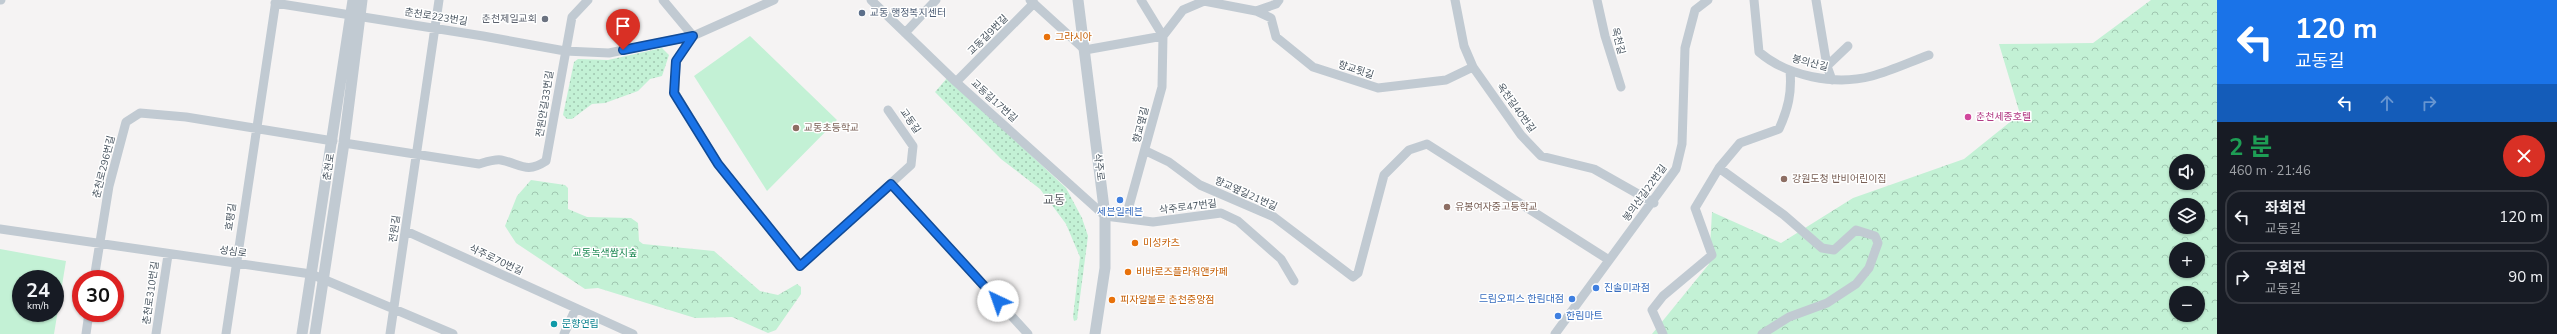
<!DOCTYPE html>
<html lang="ko">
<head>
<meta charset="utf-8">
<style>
  body { margin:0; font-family:"Nunito Sans","Noto Sans KR",sans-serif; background:#20242c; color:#f1f3f6; height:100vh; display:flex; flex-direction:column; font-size:15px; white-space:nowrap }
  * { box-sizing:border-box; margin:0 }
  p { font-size:13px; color:#9ea1a6 }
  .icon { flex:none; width:22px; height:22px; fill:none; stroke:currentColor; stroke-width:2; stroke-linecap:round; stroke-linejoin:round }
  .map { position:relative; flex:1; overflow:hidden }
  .sheet { display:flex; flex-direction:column; background:#171b24; width:340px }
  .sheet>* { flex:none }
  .hud { background:#1a73e8; color:#fff; overflow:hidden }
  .tools { position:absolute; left:2169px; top:154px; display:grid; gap:8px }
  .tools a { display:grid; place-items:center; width:36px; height:36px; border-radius:50%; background:#171b24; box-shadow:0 1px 3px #0004; font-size:20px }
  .speed { position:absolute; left:12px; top:270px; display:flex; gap:8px; font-size:20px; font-weight:700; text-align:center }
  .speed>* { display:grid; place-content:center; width:52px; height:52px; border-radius:50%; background:#171b24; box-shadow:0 1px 3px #0004; line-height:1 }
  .speed small { font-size:10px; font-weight:400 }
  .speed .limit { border:6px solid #d22; background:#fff; color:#111 }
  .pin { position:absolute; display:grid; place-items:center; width:34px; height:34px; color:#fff; margin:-41px -17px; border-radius:50% 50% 50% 0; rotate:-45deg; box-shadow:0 0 4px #0007 }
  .pin .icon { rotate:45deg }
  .me { position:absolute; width:44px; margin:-22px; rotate:318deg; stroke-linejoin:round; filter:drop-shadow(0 0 3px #0008) }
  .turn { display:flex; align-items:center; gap:14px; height:84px; padding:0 12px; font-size:18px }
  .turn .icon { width:52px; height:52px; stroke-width:2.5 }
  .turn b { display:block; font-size:28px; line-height:34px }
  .lanes { display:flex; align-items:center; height:38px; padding:0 12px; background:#0003; justify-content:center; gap:20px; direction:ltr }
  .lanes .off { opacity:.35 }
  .round { display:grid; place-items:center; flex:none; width:42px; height:42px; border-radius:21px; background:#20242c }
  .head { display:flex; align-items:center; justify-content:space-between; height:68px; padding:0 12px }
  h1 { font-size:24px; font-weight:700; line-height:30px; color:#1e9e55 }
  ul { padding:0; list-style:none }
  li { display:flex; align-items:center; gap:12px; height:54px; margin:0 8px 6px; padding:0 4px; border:2px solid #363941; border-radius:16px }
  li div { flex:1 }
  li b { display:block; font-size:15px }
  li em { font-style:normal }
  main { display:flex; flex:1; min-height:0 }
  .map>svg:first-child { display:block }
  .grass { fill:url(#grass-dots) }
  .forest { fill:url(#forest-crowns); fill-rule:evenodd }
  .pitch { fill:#c3f1d5; fill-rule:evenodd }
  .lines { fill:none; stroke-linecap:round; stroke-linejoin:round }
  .minor { stroke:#c1cad2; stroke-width:9 }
  .tertiary { stroke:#c1cad2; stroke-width:11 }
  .route-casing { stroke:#114b97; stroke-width:10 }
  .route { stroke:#1a73e8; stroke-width:7 }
  .service-dot { fill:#5c6f8a; stroke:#fff; stroke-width:1.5 }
  .worship-dot { fill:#6b7280; stroke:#fff; stroke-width:1.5 }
  .food-dot { fill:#e8710a; stroke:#fff; stroke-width:1.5 }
  .hotel-dot { fill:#d1479c; stroke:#fff; stroke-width:1.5 }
  .education-dot { fill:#8d6e63; stroke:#fff; stroke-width:1.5 }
  .shop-dot { fill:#3f7fe0; stroke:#fff; stroke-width:1.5 }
  .culture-dot { fill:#0f9aa8; stroke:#fff; stroke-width:1.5 }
  .labels { text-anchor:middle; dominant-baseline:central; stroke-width:3; stroke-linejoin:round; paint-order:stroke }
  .service-label { font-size:10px; fill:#4e5e75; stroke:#fff; text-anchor:start }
  .street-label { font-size:10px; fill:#4a5661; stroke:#fff }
  .worship-label { font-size:10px; fill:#5b616d; stroke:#fff; text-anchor:end }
  .food-label { font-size:10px; fill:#c56008; stroke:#fff; text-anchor:start }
  .hotel-label { font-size:10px; fill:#b23c85; stroke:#fff; text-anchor:start }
  .education-label { font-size:10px; fill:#785e54; stroke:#fff; text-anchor:start }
  .shop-label { font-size:10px; fill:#366cbe; stroke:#fff; text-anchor:start }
  .park-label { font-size:10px; fill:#17864f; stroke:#fff }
  .culture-label { font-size:10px; fill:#0d838f; stroke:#fff; text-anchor:start }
  .quarter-label { font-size:12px; fill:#5f6368; stroke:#fff }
</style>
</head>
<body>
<main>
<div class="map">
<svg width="2217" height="334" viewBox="0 0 2217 334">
  <defs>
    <pattern id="grass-dots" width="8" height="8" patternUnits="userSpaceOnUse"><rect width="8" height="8" fill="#c3f1d5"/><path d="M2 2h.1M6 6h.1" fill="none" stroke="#a0c6b0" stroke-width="1.8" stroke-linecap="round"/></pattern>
    <pattern id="forest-crowns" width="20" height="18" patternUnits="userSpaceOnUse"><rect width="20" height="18" fill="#c3f1d5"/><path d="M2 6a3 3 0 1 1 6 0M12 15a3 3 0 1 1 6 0" fill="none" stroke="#a0c6b0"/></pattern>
  </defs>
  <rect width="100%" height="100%" fill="#f5f3f3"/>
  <path class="grass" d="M662,48L669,55L662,76L650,79L638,91L605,103L592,104L572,119H567L563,115L574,62L578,59L608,60Z
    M948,77L1066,188L1082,218L1088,236L1077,320L1074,321L1073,317L1080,257L1066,224L1040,189L1001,159L935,92Z"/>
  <path class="forest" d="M2151,0H2217V334H1652L1709,264L1712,212L1781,243L1853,198L1964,159L2020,114L1999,44L2093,43ZM2176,161H2198V183H2176ZM2176,205H2198V227H2176ZM2176,249H2198V271H2176ZM2176,293H2198V315H2176Z
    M531,180L565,185L568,188V209L587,217L631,218L638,223L639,241L643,244L714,251L760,291L778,295L797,284L801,287V294L776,330L768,333L732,317L695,318L598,288L585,289L516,243L505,226L517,196Z"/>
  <path class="pitch" d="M750,36L837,120L767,191L694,76Z
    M0,249L66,261L54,334H0ZM21,279H55V313H21Z"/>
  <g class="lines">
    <path class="minor" d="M0,0H1
      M774,0L693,36L676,61L675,93L718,164L800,266L911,165L913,146L888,110
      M871,0L956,82L1105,216L1153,222L1221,213L1238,221L1281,259L1294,281
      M1030,0L1085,50L1163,36L1183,10L1204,1L1256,11L1276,4L1279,0
      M1455,0L1464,46L1473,67L1521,135L1541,156L1594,169L1654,203
      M1597,0L1605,36L1621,87
      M1754,0L1759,52C1787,76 1835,86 1872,76C1891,71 1910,62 1929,55
      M1816,0L1827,66L1832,80
      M275,3L483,36L565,51L609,53L693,36L663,0
      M1256,11L1271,18L1276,37L1313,67L1378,88L1446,80L1473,67
      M905,33L936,0
      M1827,66L1848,46
      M956,82L1034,3
      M344,143L479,164C486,162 495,159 501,160C521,164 526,174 546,161L572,17L588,0
      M1146,151L1169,162L1200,185L1274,217L1353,277L1358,273L1384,175L1409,150L1427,144L1609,260
      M1719,168L1784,215L1822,248L1834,250L1856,230L1875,236L1878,243L1869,268L1856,284L1827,303L1789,317L1762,334
      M891,184L1028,334
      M1126,217L1162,87L1163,36L1141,0
      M0,229L311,274L453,334
      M406,231L633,334
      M94,279L109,186L126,122L140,113L186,117L333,141
      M86,334L89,313
      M156,334L168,255
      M226,334L276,0
      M390,334L439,0
      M564,334L576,308
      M1555,334L1676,169L1682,144L1685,48L1695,10L1708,0
      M1663,334L1652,310L1663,296L1712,255L1695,208L1719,168L1740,143L1779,129C1788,109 1792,93 1790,71"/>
    <path class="tertiary" d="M1078,0L1105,216V268L1095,334
      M302,334L353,0
      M315,334L344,143L362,0"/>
  </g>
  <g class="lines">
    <defs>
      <path id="route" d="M623,50L693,36L676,61L674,93L718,164L800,266L891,184L998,301"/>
    </defs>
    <use href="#route" class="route-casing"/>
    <use href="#route" class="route"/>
  </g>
  <circle class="service-dot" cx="862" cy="13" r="4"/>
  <circle class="worship-dot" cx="545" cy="19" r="4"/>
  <g class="food-dot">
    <circle cx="1047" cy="37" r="4"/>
    <circle cx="1135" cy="243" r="4"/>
    <circle cx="1128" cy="272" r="4"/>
    <circle cx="1112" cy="300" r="4"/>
  </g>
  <circle class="hotel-dot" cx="1968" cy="117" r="4"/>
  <g class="education-dot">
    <circle cx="796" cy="128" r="4"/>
    <circle cx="1784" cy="179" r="4"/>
    <circle cx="1447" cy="207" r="4"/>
  </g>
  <g class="shop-dot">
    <circle cx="1120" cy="200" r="4"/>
    <circle cx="1596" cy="288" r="4"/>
    <circle cx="1572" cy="299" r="4"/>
    <circle cx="1558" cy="316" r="4"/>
  </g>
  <circle class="culture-dot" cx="554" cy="324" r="4"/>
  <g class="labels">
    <g class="service-label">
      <text x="870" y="13">교동 행정복지센터</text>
    </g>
    <g class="street-label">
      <text transform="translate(436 17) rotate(9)">춘천로223번길</text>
      <text transform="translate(988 35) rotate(-45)">교동길9번길</text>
      <text transform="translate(1618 41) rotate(75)">옥천길</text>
      <text transform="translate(1810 63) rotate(14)">봉의산길</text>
      <text transform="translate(1356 70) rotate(18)">향교뒷길</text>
      <text transform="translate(994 101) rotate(42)">교동길17번길</text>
      <text transform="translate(545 104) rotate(-81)">전원안길33번길</text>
      <text transform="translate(1516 108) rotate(54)">옥천길40번길</text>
      <text transform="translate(910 121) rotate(55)">교동길</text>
      <text transform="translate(1141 125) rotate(-76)">향교옆길</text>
      <text transform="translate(104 167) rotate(-76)">춘천로296번길</text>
      <text transform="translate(329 167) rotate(-81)">춘천로</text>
      <text transform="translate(1099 167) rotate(83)">삭주로</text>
      <text transform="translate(1645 193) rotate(-54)">봉의산길22번길</text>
      <text transform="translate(1246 194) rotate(24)">향교옆길21번길</text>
      <text transform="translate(1188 207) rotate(-7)">삭주로47번길</text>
      <text transform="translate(231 217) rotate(-82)">효평길</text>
      <text transform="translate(395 229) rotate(-82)">전원길</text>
      <text transform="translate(233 252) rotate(8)">성심로</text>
      <text transform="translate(496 260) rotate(25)">삭주로70번길</text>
      <text transform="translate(151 293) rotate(-82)">춘천로310번길</text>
    </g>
    <g class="worship-label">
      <text x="537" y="19">춘천제일교회</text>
    </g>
    <g class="food-label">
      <text x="1055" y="37">그라시아</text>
      <text x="1143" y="243">미성카츠</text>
      <text x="1136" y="272">비바로즈플라워앤카페</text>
      <text x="1120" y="300">피자알볼로 춘천중앙점</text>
    </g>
    <g class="hotel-label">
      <text x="1976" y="117">춘천세종호텔</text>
    </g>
    <g class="education-label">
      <text x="804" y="128">교동초등학교</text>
      <text x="1792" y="179">강원도청 반비어린이집</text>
      <text x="1455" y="207">유봉여자중고등학교</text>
    </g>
    <g class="shop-label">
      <text x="1120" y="212" text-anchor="middle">세븐일레븐</text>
      <text x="1604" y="288">진솔미과점</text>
      <text x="1564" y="299" text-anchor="end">드림오피스 한림대점</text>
      <text x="1566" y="316">한림마트</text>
    </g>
    <g class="park-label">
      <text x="605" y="253">교동녹색쌈지숲</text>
    </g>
    <g class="culture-label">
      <text x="562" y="324">문향연립</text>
    </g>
    <g class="quarter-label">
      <text x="1054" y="200">교동</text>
    </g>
  </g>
</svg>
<div class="tools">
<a><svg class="icon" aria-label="sound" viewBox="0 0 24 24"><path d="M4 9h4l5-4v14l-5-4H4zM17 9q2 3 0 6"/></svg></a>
<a><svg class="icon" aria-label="layers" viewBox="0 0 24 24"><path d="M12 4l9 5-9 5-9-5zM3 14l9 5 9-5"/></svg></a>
<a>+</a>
<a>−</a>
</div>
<div class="speed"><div>24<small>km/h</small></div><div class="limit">30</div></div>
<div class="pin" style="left:623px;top:50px;background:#d93025"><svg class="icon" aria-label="arrive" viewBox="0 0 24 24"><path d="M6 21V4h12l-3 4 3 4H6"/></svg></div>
<svg class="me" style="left:998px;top:301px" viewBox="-20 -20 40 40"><circle r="19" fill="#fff"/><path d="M0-13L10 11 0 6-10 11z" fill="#1a73e8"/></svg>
</div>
<section class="sheet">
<div class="hud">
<div class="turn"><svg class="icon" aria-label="left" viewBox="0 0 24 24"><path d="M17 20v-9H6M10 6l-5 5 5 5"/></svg><div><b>120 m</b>교동길</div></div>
<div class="lanes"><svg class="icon" aria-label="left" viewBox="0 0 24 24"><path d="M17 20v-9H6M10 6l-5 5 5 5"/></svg><svg class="icon off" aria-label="ahead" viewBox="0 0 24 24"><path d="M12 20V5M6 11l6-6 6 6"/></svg><svg class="icon off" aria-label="right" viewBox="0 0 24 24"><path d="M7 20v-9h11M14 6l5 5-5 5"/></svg></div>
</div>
<div class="head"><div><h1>2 분</h1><p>460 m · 21:46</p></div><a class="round" style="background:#d93025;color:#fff"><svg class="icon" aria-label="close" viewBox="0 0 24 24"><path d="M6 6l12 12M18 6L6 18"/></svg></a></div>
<ul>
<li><svg class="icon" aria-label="left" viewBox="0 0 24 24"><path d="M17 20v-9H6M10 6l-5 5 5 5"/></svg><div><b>좌회전</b><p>교동길</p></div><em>120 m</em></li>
<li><svg class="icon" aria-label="right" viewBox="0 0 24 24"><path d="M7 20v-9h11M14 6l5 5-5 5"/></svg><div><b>우회전</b><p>교동길</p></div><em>90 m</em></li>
</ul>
</section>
</main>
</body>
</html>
